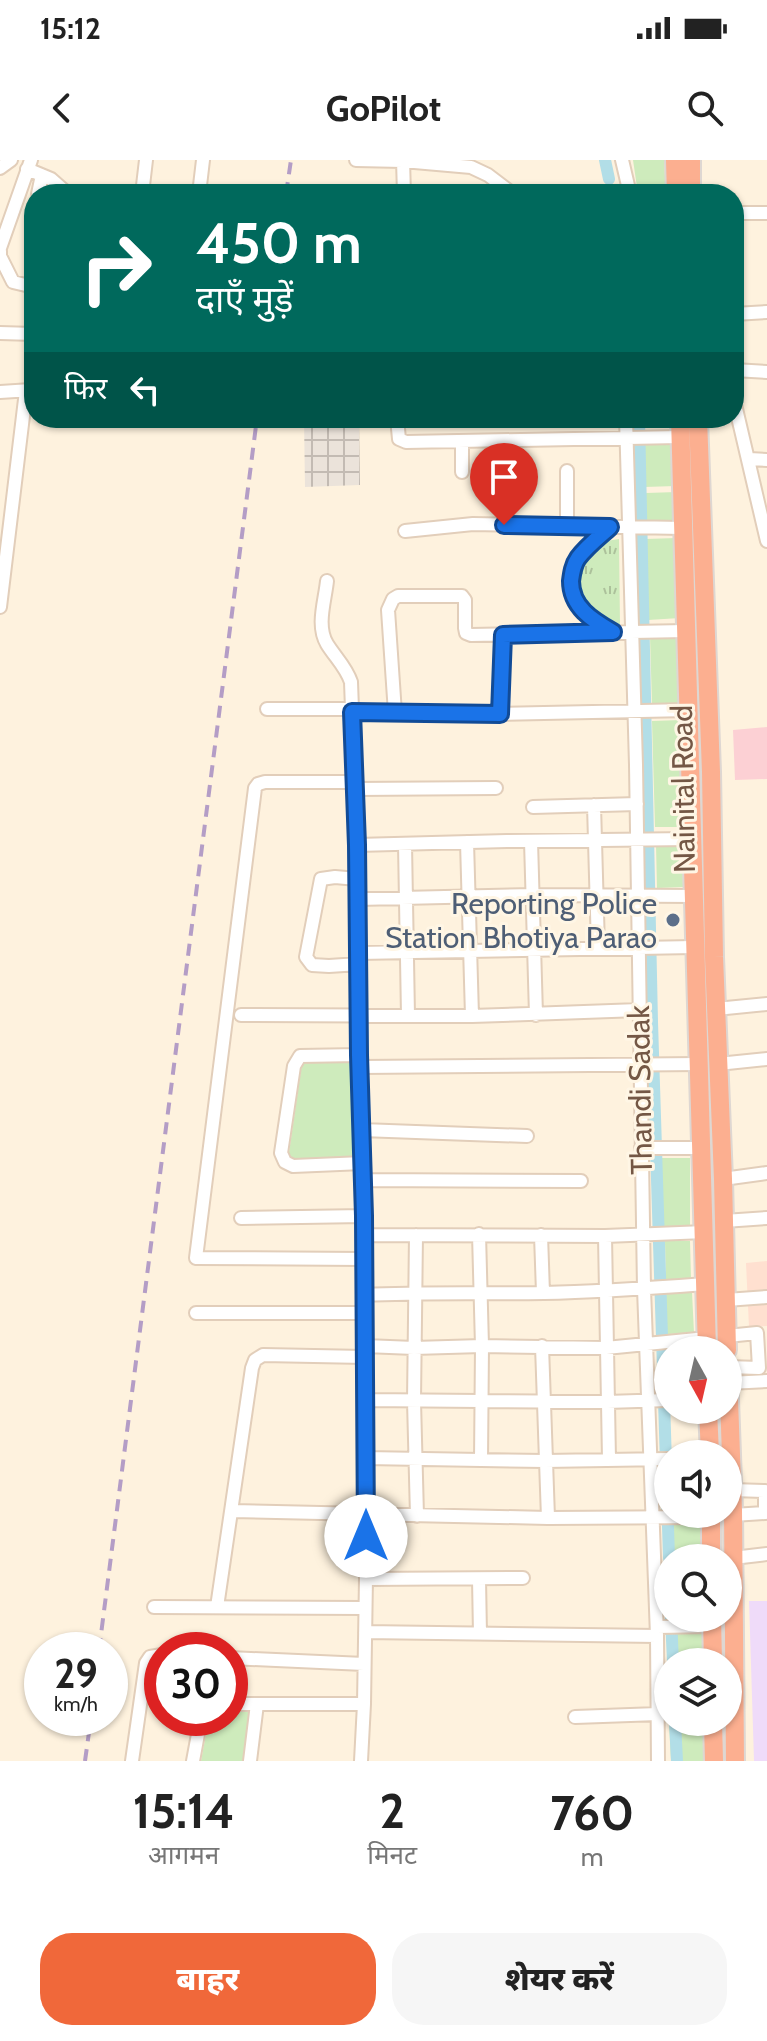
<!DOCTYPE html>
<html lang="hi">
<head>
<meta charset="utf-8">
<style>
  body { margin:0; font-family:Cabin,"Noto Sans Devanagari",sans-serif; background:#f6f6f6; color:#222; height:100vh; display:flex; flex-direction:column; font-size:30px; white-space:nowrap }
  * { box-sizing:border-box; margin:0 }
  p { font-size:26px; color:#767676 }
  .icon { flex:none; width:44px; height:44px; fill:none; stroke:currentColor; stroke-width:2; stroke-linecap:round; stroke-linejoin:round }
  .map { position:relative; height:1601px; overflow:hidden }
  .drawer { display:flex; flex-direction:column; background:#fff; flex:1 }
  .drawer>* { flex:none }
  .top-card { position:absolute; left:24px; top:24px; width:720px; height:244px; border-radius:32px; box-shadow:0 2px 6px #0004; background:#00695c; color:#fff; overflow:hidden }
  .needle { width:52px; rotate:172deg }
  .buttons { position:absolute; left:654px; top:1176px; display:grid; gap:16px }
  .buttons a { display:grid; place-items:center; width:88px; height:88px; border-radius:50%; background:#fff; box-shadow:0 2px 6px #0004; font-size:40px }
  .speed { position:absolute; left:24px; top:1472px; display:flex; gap:16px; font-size:40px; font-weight:700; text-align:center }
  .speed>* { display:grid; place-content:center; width:104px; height:104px; border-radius:50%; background:#fff; box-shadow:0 2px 6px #0004; line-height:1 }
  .speed small { font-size:20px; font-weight:400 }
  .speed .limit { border:12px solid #d22; background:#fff; color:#111 }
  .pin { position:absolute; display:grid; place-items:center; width:68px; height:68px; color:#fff; margin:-82px -34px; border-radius:50% 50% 50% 0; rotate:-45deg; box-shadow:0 0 8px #0007 }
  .pin .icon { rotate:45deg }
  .me { position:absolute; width:88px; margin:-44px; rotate:0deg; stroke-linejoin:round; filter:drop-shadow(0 0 6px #0008) }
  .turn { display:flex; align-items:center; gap:28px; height:168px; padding:0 40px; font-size:36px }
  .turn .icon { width:104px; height:104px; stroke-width:2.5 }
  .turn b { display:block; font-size:56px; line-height:68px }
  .then { display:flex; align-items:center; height:76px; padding:0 40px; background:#0003; gap:16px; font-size:30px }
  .eta { display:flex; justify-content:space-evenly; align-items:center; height:136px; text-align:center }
  .eta b { font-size:48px; font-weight:800; line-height:56px }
  .cta { display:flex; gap:16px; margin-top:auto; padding:16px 40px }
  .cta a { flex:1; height:92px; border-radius:32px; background:#f0683a; color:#fff; font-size:32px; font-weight:800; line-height:92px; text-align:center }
  .cta a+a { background:#f6f6f6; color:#222 }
  .status { display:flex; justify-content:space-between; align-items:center; height:56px; padding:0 40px; background:#fff; direction:ltr }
  .status svg { height:22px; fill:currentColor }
  header { display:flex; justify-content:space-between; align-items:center; height:104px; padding:0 40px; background:#fff; font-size:36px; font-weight:800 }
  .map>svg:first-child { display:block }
  .commercial { fill:#ffe0d0 }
  .industrial { fill:url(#industrial-grid) }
  .education { fill:#efdbf9 }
  .medical { fill:#fcd0d4 }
  .grass { fill:url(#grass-tufts) }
  .park { fill:#ceebbc }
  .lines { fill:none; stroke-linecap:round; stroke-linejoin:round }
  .canal { stroke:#b2dee7; stroke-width:12 }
  .minor-casing { stroke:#e2ceba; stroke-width:16 }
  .highway-casing { stroke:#ded7d2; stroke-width:22 }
  .minor { stroke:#fff; stroke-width:12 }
  .highway { stroke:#fcaf90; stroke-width:18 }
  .rail { stroke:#b49dc6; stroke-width:4; stroke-dasharray:12 8; stroke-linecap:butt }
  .route-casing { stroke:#114b97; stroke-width:20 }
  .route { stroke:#1a73e8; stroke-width:14 }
  .service-dot { fill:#5c6f8a; stroke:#fff6e5; stroke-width:3 }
  .labels { text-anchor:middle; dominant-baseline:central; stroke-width:6; stroke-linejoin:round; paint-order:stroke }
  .street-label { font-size:30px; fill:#745745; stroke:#fff6e5 }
  .service-label { font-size:30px; fill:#4e5e75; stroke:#fff6e5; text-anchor:end }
</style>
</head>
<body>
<div class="status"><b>15:12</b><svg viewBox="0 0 49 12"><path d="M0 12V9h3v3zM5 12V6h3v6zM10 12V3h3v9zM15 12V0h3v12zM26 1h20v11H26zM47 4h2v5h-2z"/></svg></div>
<header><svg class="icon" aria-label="back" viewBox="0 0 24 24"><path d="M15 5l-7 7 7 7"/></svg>GoPilot<svg class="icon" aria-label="search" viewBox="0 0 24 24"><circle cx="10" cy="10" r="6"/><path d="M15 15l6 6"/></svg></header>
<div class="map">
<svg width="767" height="1601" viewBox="0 0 767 1601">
  <defs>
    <pattern id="industrial-grid" width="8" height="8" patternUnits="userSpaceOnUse" patternTransform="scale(2)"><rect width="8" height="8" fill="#ebe3da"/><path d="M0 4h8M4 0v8" fill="none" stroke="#c3bbb3"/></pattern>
    <pattern id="grass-tufts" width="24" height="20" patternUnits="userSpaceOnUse" patternTransform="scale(2)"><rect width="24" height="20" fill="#ceebbc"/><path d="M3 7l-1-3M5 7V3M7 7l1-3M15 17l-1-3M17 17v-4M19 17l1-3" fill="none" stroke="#acc19b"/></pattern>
  </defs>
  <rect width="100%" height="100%" fill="#fef2de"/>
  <path class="commercial" d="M767,1101V1166L749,1167L746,1103Z"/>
  <path class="industrial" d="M304,258H359L360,325L305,327Z"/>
  <path class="education" d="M749,1441H767V1601H754Z"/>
  <path class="medical" d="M767,567V619L735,620L733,570Z"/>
  <path class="grass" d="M619,379L620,465C606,461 591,454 582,442C570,425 579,398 595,387C602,382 610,380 619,379Z"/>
  <path class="park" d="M633,0H664L666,34H638Z
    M675,281L676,326L644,327V282Z
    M677,332L678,364L646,363V333Z
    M677,378L680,458L648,460L645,379Z
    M680,474L682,545H652L650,476Z
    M681,560L683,667H655L652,561Z
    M656,685H682L683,727L657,728Z
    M353,901L355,997L288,999L302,903Z
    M662,998H690V1068H662Z
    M665,1081H690L691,1119L666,1120Z
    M692,1132L694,1173L667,1174L665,1133Z
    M672,1363H704L705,1398H673Z
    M667,1472L706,1473L707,1502H668V1517Z
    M230,1550H252L245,1601H201L209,1558H230Z
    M669,1562H708V1601H671Z"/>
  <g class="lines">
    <path class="canal" d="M605,0L609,19
      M639,258L652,862L669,1398
      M671,1458L673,1502
      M675,1562L677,1601"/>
    <defs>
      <path id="minor" d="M356,0L403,1L471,7L488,15L513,34
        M403,0L404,34
        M622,0L630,34
        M0,8L11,0
        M27,9L51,19L68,34
        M38,34L42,15
        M142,34L146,0
        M199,34L203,0
        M734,53H767
        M0,88L31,0
        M0,91V96L13,122L34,127
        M734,154L767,152
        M0,173L34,174
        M734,210L767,212
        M0,232L31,230
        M734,240L767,381
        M397,258L399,279L406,282L680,277
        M626,258L636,605L644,1129L657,1476L658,1601
        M462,281V312
        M749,299L767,300
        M567,366V311
        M610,367C599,377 586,386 578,398C573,405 572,413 571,421C571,448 593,460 613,472
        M405,371L473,364L682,368
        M327,421C325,441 316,466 327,484C335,497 346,507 351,522L357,685L359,895L364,1056L367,1355L364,1544L361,1601
        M0,447L26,231
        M267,549H352
        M352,552L500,554L689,550
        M395,553L388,450L393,439L398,436H462L465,440V468L466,473L471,475L686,471
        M500,554L503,475
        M355,622H265L258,624L255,628L196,1098L364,1099
        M355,629L496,628
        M594,645L598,788
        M533,647L637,644
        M531,681L536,855
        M467,682L472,856
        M405,684L408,856
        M357,685L507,681L692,679
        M357,719L335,717L321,719L306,797L312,805L329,806L359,804
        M358,739L533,735L693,736
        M359,793L695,787
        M716,849L767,844
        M241,855L472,856L639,850
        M359,895L300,896L294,906L281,993L285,1002L293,1006L363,1003
        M718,904L767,899
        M360,907L699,904
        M362,970L527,976
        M641,988H702
        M723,1019L767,1013
        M364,1020L581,1021
        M241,1058L364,1056
        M724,1061L767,1058
        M479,1074L482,1186L481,1300
        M364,1075L605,1076L705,1072
        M416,1075L414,1241L417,1356
        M541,1075L543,1133
        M605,1076L609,1299
        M365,1135C425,1132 484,1134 544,1133C598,1132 652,1128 705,1124
        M726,1140L767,1137
        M196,1153H364
        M727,1176L757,1173L759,1208L728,1207
        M365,1186L414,1188L482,1186L606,1188L707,1178
        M542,1186L548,1358
        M728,1223L767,1221
        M366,1240L607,1242L668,1240
        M366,1298L545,1301L668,1299
        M732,1330L765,1331V1353L733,1355
        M232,1351L548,1358L711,1357
        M733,1398L767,1394
        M366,1419L523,1418
        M479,1419L480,1474
        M154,1447L365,1448
        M217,1447L252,1208L255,1200L263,1195L365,1197
        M657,1467L712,1466
        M365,1472L657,1476
        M230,1498L364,1504
        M230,1544H257
        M575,1557L658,1554
        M132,1601L146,1503L150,1497L162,1495
        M193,1601L201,1558
        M250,1601L257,1544H364"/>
      <path id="highway" d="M675,0L676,34
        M691,0V34
        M680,258L707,1190
        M698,258L711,612L714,797L723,1019L727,1190
        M728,1212L733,1350L735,1601
        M708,1250L710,1294
        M711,1354V1398
        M712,1458L713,1502
        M713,1562L714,1601"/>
    </defs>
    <use href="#minor" class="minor-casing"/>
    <use href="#highway" class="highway-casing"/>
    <use href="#minor" class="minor"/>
    <use href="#highway" class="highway"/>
    <path class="rail" d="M286,34L291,0
      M99,1490L257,258
      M85,1601L91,1558"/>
  </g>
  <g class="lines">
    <defs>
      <path id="route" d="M366,1376L364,1056L359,895L357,685L352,552L500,554L503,475L613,472C592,460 571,447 571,421C572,413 573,405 578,398C587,386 599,377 610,367L504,365"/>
    </defs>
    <use href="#route" class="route-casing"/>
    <use href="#route" class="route"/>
  </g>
  <circle class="service-dot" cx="673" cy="760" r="8"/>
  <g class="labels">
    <g class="street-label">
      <text transform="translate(683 629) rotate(-91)">Nainital Road</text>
      <text transform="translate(640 930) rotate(-91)">Thandi Sadak</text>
    </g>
    <g class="service-label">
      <text x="657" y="743">Reporting Police<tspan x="657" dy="34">Station Bhotiya Parao</tspan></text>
    </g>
  </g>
</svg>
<div class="buttons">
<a><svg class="needle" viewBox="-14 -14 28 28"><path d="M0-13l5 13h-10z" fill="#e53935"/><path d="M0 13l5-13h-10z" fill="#767676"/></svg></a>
<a><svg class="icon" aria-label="sound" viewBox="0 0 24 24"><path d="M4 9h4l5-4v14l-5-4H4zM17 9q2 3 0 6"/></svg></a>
<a><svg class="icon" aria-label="search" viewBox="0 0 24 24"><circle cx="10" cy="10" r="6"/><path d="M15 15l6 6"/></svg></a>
<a><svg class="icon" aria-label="layers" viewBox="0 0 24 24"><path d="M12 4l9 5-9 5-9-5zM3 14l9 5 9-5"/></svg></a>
</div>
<div class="speed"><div>29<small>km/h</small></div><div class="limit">30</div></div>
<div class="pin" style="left:504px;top:365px;background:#d93025"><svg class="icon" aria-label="arrive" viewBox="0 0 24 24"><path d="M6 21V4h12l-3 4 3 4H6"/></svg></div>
<svg class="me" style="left:366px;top:1376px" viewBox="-20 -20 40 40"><circle r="19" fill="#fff"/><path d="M0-13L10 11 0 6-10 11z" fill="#1a73e8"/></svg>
<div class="top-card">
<div class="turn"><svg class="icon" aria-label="right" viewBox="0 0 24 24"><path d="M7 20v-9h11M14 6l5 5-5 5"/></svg><div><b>450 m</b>दाएँ मुड़ें</div></div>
<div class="then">फिर<svg class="icon" aria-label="left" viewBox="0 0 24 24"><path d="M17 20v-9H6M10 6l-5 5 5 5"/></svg></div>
</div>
</div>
<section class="drawer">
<div class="eta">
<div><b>15:14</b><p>आगमन</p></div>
<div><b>2</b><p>मिनट</p></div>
<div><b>760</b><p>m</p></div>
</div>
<div class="cta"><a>बाहर</a><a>शेयर करें</a></div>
</section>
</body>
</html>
